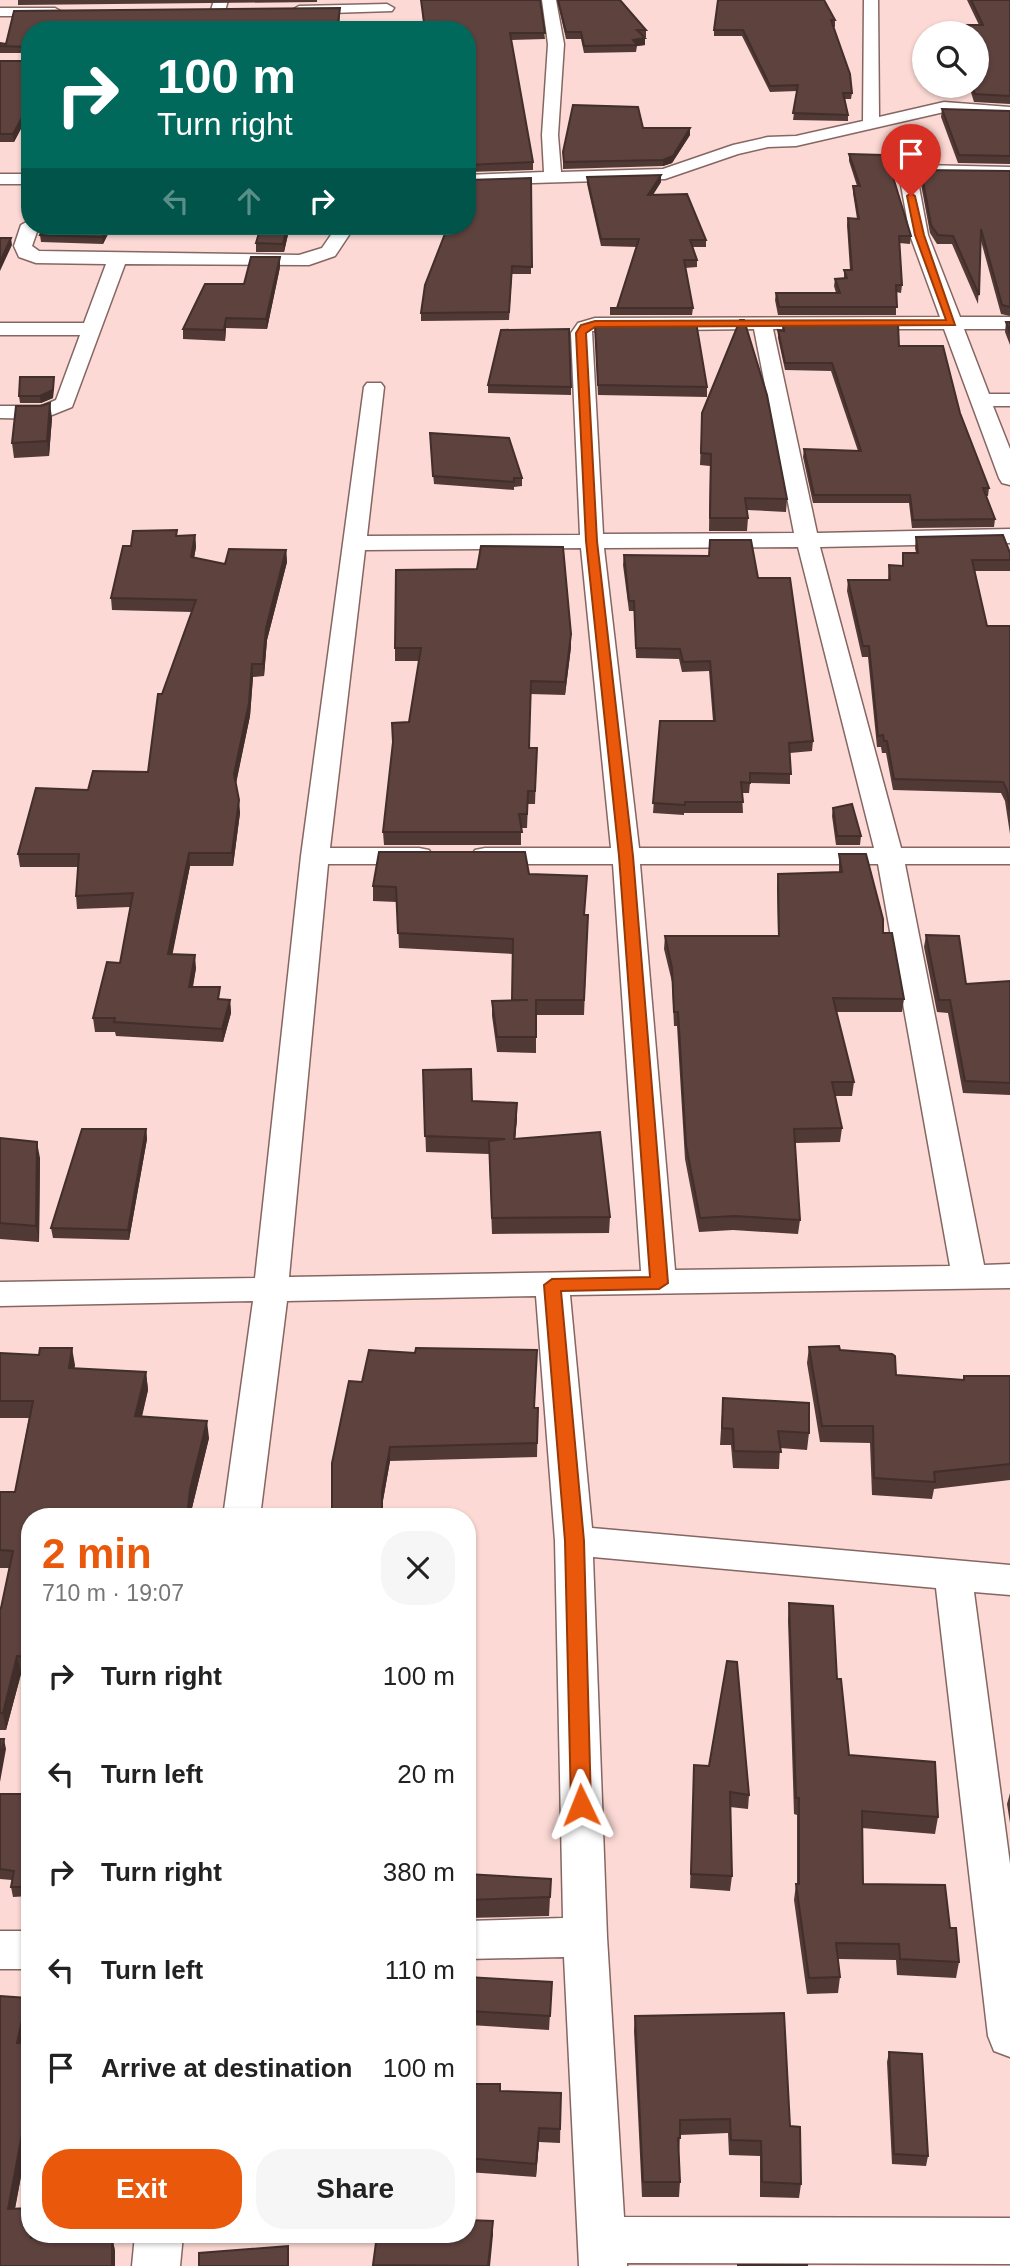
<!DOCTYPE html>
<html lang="en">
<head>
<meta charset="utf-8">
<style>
  body { margin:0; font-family:Helvetica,sans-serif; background:#f6f6f6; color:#222; height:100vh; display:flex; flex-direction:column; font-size:26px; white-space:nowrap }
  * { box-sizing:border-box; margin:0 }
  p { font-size:23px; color:#767676 }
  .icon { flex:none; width:38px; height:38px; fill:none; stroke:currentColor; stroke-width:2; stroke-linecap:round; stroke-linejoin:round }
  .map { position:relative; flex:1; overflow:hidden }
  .panel { position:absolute; left:21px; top:1508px; width:455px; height:735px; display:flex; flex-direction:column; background:#fff; border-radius:28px; box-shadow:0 2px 5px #0004 }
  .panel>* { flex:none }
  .banner { position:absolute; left:21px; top:21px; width:455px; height:214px; border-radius:28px; box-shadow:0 2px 5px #0004; background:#00695c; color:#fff; overflow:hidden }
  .tools { position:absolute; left:912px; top:21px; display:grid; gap:14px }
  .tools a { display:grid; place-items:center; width:77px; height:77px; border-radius:50%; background:#fff; box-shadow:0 2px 5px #0004; font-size:35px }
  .pin { position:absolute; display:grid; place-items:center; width:60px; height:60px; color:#fff; margin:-72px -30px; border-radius:50% 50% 50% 0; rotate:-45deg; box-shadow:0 0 7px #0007 }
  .pin .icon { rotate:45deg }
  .me { position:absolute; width:77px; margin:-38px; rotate:358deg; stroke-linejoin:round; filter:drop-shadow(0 0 5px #0008) }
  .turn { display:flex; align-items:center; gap:24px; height:147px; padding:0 21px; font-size:32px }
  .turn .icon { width:91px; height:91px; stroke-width:2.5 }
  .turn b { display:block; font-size:49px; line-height:60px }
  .lanes { display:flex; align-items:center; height:66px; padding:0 21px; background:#0003; justify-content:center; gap:35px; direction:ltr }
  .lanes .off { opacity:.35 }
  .round { display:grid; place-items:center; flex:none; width:74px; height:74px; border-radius:28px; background:#f6f6f6 }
  .headline { display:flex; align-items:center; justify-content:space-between; height:119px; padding:0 21px }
  h1 { font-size:42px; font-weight:700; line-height:52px; color:#ea580c }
  .cta { display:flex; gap:14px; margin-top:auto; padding:14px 21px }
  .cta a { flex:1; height:80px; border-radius:28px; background:#ea580c; color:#fff; font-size:28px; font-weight:700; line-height:80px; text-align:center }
  .cta a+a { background:#f6f6f6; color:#222 }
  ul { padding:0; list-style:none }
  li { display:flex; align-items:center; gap:21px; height:98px; padding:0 21px }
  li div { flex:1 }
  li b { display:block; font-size:26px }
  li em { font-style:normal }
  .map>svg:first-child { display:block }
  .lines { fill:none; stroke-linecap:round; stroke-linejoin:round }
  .minor-casing { stroke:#856662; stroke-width:3 }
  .minor { fill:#fff; fill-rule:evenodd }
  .wall { fill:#513935 }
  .shaded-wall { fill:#422e2b }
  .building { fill:#5e423e; stroke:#422e2b; stroke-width:2 }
  .route { fill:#ea580c; stroke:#983908; stroke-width:2 }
</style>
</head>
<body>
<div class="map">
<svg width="1010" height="2266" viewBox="0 0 1010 2266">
  <rect width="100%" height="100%" fill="#fcd9d4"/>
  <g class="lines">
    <defs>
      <path id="minor" d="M214,0H228L220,30H205Z
        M542,0H556L564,44L558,135L561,172L663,169L733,145L768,137L796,136L863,121L864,0H878L879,117L944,102L1010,107V117L944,112L796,146L768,147L738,154L665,179L467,185V175L544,172L542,135L548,44Z
        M387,4L394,8L392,11L299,14L292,10L299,6Z
        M0,8H55L62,12L55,16H0Z
        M921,165L1010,167V177L917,176L928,235L960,317H1010V329H964L989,394H1010V406H993L1010,449V485L1002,483L999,478L944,329H773L817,533L1010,529V543L820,547L901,848H1010V864H905L984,1265L1010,1264V1288L570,1295L592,1528L1010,1565V1595L974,1592L1010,1864V2057L994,2051L988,2036L936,1588L593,1557L607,1937L624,2217L1010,2218V2264L627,2263V2266H579L564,1957L467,1959V1921L563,1918L555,1541L536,1296L287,1301L260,1517H223L253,1301L0,1306V1282L255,1278L301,856L364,387L367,383H381L384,387L367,536L580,535L571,333L578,323L595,318L940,317L910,235L899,174L905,167ZM754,329L794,533L603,534L592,331ZM798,547L874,848H639L604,548ZM581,548L611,848H485L475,850L471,856L475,862L485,864H613L641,1271L289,1277L328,864H419L429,862L433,856L429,850L419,848H330L365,550ZM640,864H878L950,1266L675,1270Z
        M0,174H30V184H0Z
        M30,220V226H39L32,246L39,251L299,255L322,248L337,226H355L335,256L309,265L125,264L72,407L42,419L0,418V406H42L56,400L80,335H0V323H84L106,264L36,263L19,257L14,246L21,225Z
        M0,1931H30V1969H0Z
        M135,2235H183L180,2266H132Z"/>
    </defs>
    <use href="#minor" class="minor-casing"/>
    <use href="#minor" class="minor"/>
  </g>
  <path class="wall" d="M18,0H317V2L18,5Z
    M421,0H540L545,39L511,40L533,162V170L467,172V30H424Z
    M557,0H620L646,30V37H644L645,38V45L637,46L636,52L584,53L581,39H566Z
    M967,0H1010V104L974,102L969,86H976V33H951L952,29H959V25H979Z
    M14,11L340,15L339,30H30V53H0V43L6,44Z
    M835,20V27H833L852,93L851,99H845L848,115V121L793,120L797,91L770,92L742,36H714V30Z
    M30,58V121H25L14,142H0V61H29Z
    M942,109L1010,111V164L958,163L941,117Z
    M690,135L672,163L663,166L563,169V152Z
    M849,154L885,164L911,236L910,244L899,243L902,285L901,293L896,292V315H778L775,300L776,293H836L834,286L835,279H844V270H850L847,225L848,218L857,219L853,193V186H857L849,161Z
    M921,170L1010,171V316L1001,314L981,241L978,304L952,244H937L930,233L920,179Z
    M661,175V182L653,195L706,240V247H693L697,260V267L685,268L693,308L692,315H610V308H617L637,247L601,246L587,184V177Z
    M531,178V274H512L509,320L421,321V313Z
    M44,226H239V232L108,234L103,244L41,242L40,235Z
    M250,226H290L284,252H256V243L259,233H250Z
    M280,267L267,329L226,328L225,341L183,339V329L244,284Z
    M1006,322H1010V345L1005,332Z
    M783,324L899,346L960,413L989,488L988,496H986L995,519L994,527L912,528L909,503H813L803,457L804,449L858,451L831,371L785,370L778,338V330H782Z
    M595,326L707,387V397L598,395Z
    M54,377V385L53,398L41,403H20L19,396Z
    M488,385L571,387V395L488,393Z
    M702,413L787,499L786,512L747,510L748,518L747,531H709L710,466L700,465Z
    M52,418L49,456L14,458L12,443Z
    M430,441L522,478V486L514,487V490L434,484Z
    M195,535L196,547L194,558L225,564L286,550L287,562L267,640L264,676L253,677L250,716L236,784L240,813L233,866H190L172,954L196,968L193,987L221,999L230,1000L231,1013L223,1042L116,1036L115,1032H95L93,1018L120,963L130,907L77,909L76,896L78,867H20L18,854L88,790L148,772L162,694L192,612L112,610L111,598L131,546L177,536Z
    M916,537L1010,553V571H975L987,626H1010V834L1005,801L1001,793L893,790L886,753H882L881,747H877L868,657H862L847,591L848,580H888L889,565L902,566L903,553H916L915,548Z
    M624,555L758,578L813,741L812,751L790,753V784L750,783L749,793H742L743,813H684V815L653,813L660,721H713L709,671L682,672L679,659L636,658L634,611H629L623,565Z
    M571,647L565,695L530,694L529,748H537L535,804H528L527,828H521V845H384L383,832L409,722L419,661H395V648Z
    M833,808L861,836L860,845H836L832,816Z
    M839,854L883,933L904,999L902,1012H836L854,1082L852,1096H835L842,1128L840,1142L795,1143L800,1220L798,1234L733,1230L699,1232L685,1159L677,1026H674L672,982L664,949L665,936H778L777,887L778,874L839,872Z
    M529,874L587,876L584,915H588L584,1015H536V1053L497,1052L492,1016V1001L512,1000L513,954L399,948L397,902L373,901V886Z
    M926,935L966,984L1010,981V1095L963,1093L948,1013L937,1012L924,947Z
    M423,1070L472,1101L517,1118L515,1139L610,1217L609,1233L492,1234L489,1154L426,1152Z
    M146,1129L147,1139L129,1240L53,1238L51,1228Z
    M0,1138L40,1158L39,1242L0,1239Z
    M809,1347L840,1350L896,1375L963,1380L964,1376H1010V1480L934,1489L932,1499L872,1495L870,1443L820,1442L807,1363Z
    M0,1353L75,1365L74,1368L146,1372L148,1390L142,1417L209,1438L192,1508L191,1517H30V1675L21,1674L6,1730H0V1608H1L9,1568H0V1492H15L29,1418H0Z
    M723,1398L809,1433L807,1450L780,1448L779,1469L733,1468L731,1445H720Z
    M535,1408H538L537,1457L390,1461L382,1506V1517H332V1463Z
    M789,1603L837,1679L849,1755L938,1817L935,1834L862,1828L863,1884L950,1928L959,1962L956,1978L897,1975L896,1960L838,1959L840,1977L838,1993L807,1994L794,1900L796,1884H797V1815L794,1814L788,1620Z
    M694,1765L749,1795L748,1809L730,1807L732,1876L730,1891L690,1888Z
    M1010,1793V1823L1007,1804Z
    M0,1794H30V1896L13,1897L11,1887L12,1880L0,1879Z
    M467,1874L550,1897L549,1916L467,1918Z
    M467,1977L552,1982L549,2030L470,2025Z
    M27,1998L30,2008V2018L24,2043H30V2144H27L15,2209L30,2235H36V2238L73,2237V2240L112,2236L115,2251V2266H0Z
    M635,2016L790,2126L801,2184L799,2198L760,2197V2156L729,2155L728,2133L680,2135L679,2153L680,2182L679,2197H642L634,2031Z
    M889,2052L928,2156L926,2166L892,2164L887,2062Z
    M467,2084L500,2091L561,2093L560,2143L539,2142L536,2177L467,2172Z"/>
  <path class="shaded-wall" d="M645,38V45L637,46L633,40Z
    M24,114L25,121L14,142L13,134Z
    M690,128V135L672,163L663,166V160Z
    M661,175V182L648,202V195Z
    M287,226H290L284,252L283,244Z
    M107,227L108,234L103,244L102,237Z
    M11,238L12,245L0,271V262Z
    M280,257V267L267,329L266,319Z
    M226,318V328L225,341L224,330Z
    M54,377V385L53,398L41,403L40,396Z
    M50,403L52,418L49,456L47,441Z
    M195,535L196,547L192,569L191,557Z
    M286,550L287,562L267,640L264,676L263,664L266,628Z
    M571,634V647L565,695V682Z
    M252,664L253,677L250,716L235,787L234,774Z
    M239,800L240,813L233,866L232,853Z
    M189,853L190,866L170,967L168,954Z
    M195,955L196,968L190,1000L189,987Z
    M230,1000L231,1013L223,1042L222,1029Z
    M517,1103V1118L514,1154V1139Z
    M146,1129L147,1139L129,1240L128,1230Z
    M37,1142L40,1158L39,1242L36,1226Z
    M72,1348L75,1365L71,1385L69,1368Z
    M146,1372L148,1390L137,1434L135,1416Z
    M207,1421L209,1438L192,1508L191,1517H187L190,1490Z
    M390,1447V1461L382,1506V1517V1492Z
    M17,1656L21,1674L6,1730L3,1713Z
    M4,1739L6,1749L0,1782V1761Z
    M472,1780V1799L467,1838V1818Z
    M27,1998L30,2008V2018L20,2058L17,2043Z
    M470,2011V2025L467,2051V2035Z
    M539,2128V2142L536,2177V2164Z
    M23,2129L27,2144L12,2224L8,2209Z
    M493,2221V2235L490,2266H488Z
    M112,2236L115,2251V2266H112Z"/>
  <path class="building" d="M421,0H540L545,33H510L533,162L467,165V30H425Z
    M558,0H620L646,30H637L645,38L633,40L637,45L584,46L581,32H566Z
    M718,0H824L835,20H831L850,74L852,93H843L848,115L793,113L798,85L770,86L743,30H714Z
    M971,0H1010V96L975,94L972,86H976V33H953L952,29H962L959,25H983Z
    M340,8L337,30H227V29L143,27L141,30H30V47L0,46V43L6,44L14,11Z
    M30,58V113L24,114L13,134H0V61H29Z
    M573,105L638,107L643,128H690L673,156L663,160L564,162L563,152Z
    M942,109L1010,111V156L959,155Z
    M849,154L883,155L885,164H889L911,236H899L902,285H896L897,307H779L776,293H840L835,279L847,278L844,270H852L848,218L859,219L853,186H860Z
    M921,170L1010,171V307L1002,305L981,229L979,295L953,236L938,235L931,225Z
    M661,175L648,195L687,194L706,240H690L697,260H684L693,308H610H617L639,239H601L587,177Z
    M531,178L532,267L512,266L509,312L421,313L425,285L448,226H467V180Z
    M44,226H172L107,227L102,237L40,235Z
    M261,226H287L283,244L256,243Z
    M0,238H11L0,262Z
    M251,257H280L266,319L226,318L224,330L183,329L205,284H244Z
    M740,320H744L767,395L787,499L745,498L748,518H710L711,454L701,453L702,413Z
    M696,322L707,387L598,385L595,326H607V323Z
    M1006,322H1010V333L1009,330Z
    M783,324H898L899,346H943L960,413L989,488H983L995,519L913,520L910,495H814L804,449L861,451L832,363H785L778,330L784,331Z
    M569,329L571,387L488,385L501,330Z
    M20,377H54L53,390L40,396H19Z
    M50,403L47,441L12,443L16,406H40Z
    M430,433L509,438L522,478H514V482L433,476Z
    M177,530L176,536L195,535L191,557L225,564L229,549L286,550L266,628L263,664H252L249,703L234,774L239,800L232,853H189L168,954L195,955L189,987H220L218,999L230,1000L222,1029L114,1022L115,1018H93L107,962L120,963L133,893L76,896L79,854H18L36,788L88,790L93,771L148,772L158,694H162L196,600L111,598L123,546H131L133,531Z
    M1003,535L1010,553V560H972L987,626H1010V810L1007,790L1003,782L894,779L887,741H884L883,735L878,736L869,646H863L848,580H890L889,565L903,566V553H918L916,537Z
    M710,540H751L758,578H790L813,741L789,743L791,774L750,773V783L741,782L743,802H685V805L653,803L660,721H715L710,661L683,662L680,649L636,648L634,601H629L624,555L709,556Z
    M481,546L563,547L571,634L565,682L531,681L529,748H537L535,791H528L527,814H519L522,832H383L393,742L392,723L409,722L421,648H395L396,570L477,569Z
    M852,804L861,836H837L833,808Z
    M379,852H525L529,874L587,876L584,915H588L584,1000H536V1037H497L492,1001L528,1000H512L513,939L398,933L396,887L373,886Z
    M839,854H866L883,919V933H892L904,999L833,998L854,1082H832L842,1128L794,1129L800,1220L734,1216L700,1218L686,1145L678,1012H674L672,968L665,936H779L778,874L842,872Z
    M926,935L959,936L966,984L1010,981V1083L965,1081L950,1000H939Z
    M471,1069L472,1101L517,1103L514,1139L600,1132L610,1217L492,1218L489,1141L505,1139L425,1136L423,1070Z
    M82,1129H146L128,1230L51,1228Z
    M0,1138L37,1142L36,1226L0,1223Z
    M839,1346L840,1350L892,1354L895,1356L896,1375L964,1380V1376H1010V1464L934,1472L935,1482L874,1478L873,1426H822L809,1347Z
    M40,1348H72L69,1368L146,1372L135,1416L207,1421L190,1490L187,1517H30V1657L17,1656L3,1713H0V1608H1L13,1551L0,1550V1492H15L33,1401H0V1353L39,1355Z
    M416,1348L537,1350L534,1408H538L537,1443L390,1447L382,1492V1517H332V1463L349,1381L362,1382L369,1350L415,1353Z
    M723,1398L809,1403V1433L778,1431L781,1452L734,1451L733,1429L722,1428Z
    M789,1603L833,1606L837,1679H841L849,1755L935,1762L938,1817L862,1811L863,1884L945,1885L950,1928H956L959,1962L900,1959L899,1944L836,1943L840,1977L809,1978L796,1884H799V1798H796Z
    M727,1661L737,1662L749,1795L730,1792L732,1876L691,1874L694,1765L709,1766Z
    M0,1739H4L0,1761Z
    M467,1780H472L467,1818Z
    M0,1794H30V1887H11L14,1871L0,1869Z
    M467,1874L551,1879L550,1897L467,1900Z
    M467,1977L552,1982L550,2016L470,2011L467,2035Z
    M0,1996L27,1998L17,2043H30V2129H23L8,2209L30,2208L31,2238L73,2237L72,2240L112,2236V2266H0Z
    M784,2013L790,2126L800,2127L801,2184L762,2182L761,2141L731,2140L730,2119L680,2120V2138H678L680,2182H643L635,2016Z
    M889,2052L922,2054L928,2156L894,2154Z
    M467,2084H500V2091L561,2093L560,2129L539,2128L536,2164L467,2158Z
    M467,2220L493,2221L488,2266L373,2265L377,2235H467Z
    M288,2246V2266H199V2253Z
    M738,2265H807V2266H738Z"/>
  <path class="route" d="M911,193L915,196L924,235L955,325L595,327L586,333L597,541L633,856L668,1283L659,1289L561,1291L584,1541L591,1805L588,1811L581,1814L574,1811L571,1805L565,1541L544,1285L552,1279L650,1277L619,856L586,541L576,333L581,325L595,321L946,320L915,235L907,196Z"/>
</svg>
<div class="tools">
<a><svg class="icon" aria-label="search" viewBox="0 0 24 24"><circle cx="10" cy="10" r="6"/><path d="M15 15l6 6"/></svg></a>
</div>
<div class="pin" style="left:911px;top:196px;background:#d93025"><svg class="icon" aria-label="arrive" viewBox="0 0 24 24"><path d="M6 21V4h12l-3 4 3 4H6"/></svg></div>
<svg class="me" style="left:581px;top:1805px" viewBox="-20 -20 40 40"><path d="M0-17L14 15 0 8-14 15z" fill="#ea580c" stroke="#fff" stroke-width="4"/></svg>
<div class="banner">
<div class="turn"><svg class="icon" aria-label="right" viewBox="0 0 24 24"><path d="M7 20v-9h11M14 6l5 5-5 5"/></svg><div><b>100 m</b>Turn right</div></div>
<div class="lanes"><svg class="icon off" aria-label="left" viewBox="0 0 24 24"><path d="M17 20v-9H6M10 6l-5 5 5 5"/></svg><svg class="icon off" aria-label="ahead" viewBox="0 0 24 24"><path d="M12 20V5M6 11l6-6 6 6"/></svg><svg class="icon" aria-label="right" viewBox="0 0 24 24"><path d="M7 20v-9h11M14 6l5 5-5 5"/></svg></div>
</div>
<section class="panel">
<div class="headline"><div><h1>2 min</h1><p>710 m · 19:07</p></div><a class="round"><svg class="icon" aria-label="close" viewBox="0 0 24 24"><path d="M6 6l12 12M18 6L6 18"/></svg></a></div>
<ul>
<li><svg class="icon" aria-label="right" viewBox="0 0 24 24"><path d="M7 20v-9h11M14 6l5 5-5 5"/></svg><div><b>Turn right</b></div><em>100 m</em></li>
<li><svg class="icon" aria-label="left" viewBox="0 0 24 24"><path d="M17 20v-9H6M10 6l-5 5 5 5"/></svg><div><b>Turn left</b></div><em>20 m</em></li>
<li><svg class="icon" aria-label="right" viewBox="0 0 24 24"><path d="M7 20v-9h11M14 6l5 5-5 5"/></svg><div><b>Turn right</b></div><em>380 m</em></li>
<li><svg class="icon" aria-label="left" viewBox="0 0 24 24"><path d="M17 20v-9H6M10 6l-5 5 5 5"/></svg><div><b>Turn left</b></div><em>110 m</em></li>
<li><svg class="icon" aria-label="arrive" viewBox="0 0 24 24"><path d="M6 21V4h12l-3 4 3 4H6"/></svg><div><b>Arrive at destination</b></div><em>100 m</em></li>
</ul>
<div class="cta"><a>Exit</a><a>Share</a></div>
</section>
</div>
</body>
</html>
